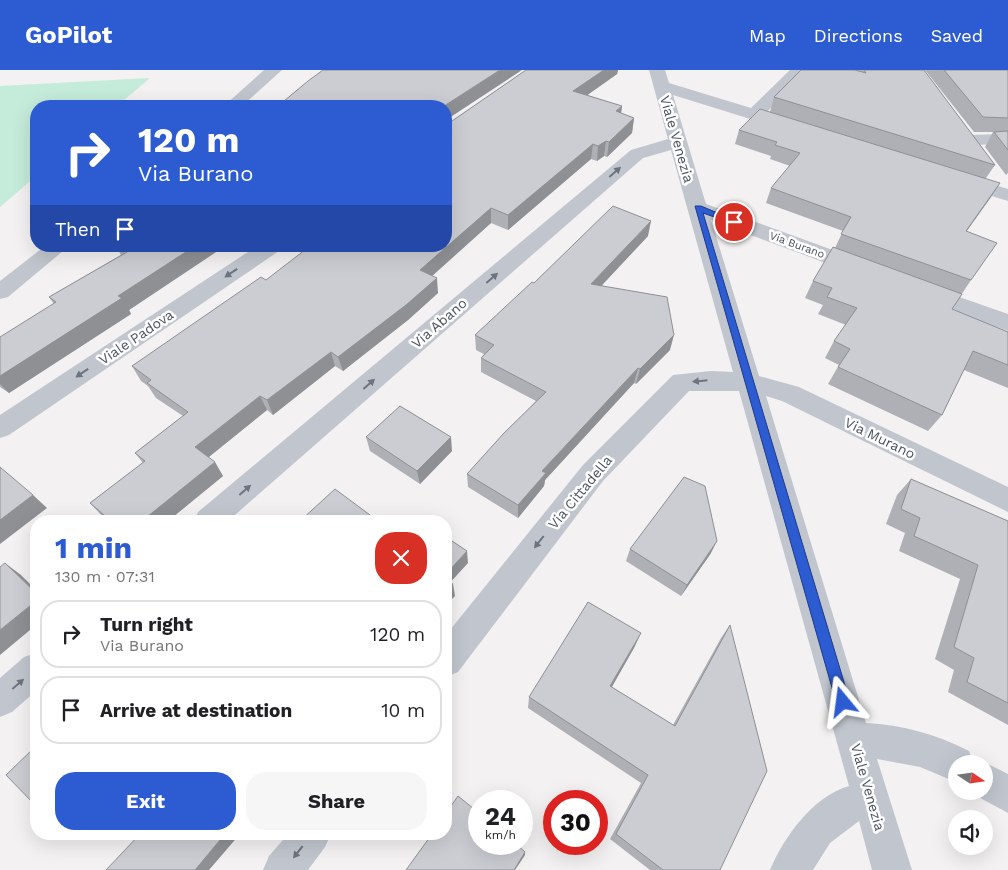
<!DOCTYPE html>
<html lang="en">
<head>
<meta charset="utf-8">
<style>
  body { margin:0; font-family:"Work Sans",sans-serif; background:#f6f6f6; color:#202124; height:100vh; display:flex; flex-direction:column; font-size:19px; white-space:nowrap }
  * { box-sizing:border-box; margin:0 }
  p { font-size:16px; color:#757577 }
  .icon { flex:none; width:28px; height:28px; fill:none; stroke:currentColor; stroke-width:2; stroke-linecap:round; stroke-linejoin:round }
  .map { position:relative; flex:1; overflow:hidden }
  .details { position:absolute; left:30px; top:445px; width:422px; height:325px; display:flex; flex-direction:column; background:#fff; border-radius:20px; box-shadow:0 5px 20px #0002 }
  .details>* { flex:none }
  .banner { position:absolute; left:30px; top:30px; width:422px; height:152px; border-radius:20px; box-shadow:0 5px 20px #0002; background:#2c5bd2; color:#fff; overflow:hidden }
  .needle { width:32px; rotate:103deg }
  .buttons { position:absolute; left:948px; top:685px; display:grid; gap:10px }
  .buttons a { display:grid; place-items:center; width:45px; height:45px; border-radius:50%; background:#fff; box-shadow:0 5px 20px #0002; font-size:25px }
  .speed { position:absolute; left:468px; top:720px; display:flex; gap:10px; font-size:25px; font-weight:700; text-align:center }
  .speed>* { display:grid; place-content:center; width:65px; height:65px; border-radius:50%; background:#fff; box-shadow:0 5px 20px #0002; line-height:1 }
  .speed small { font-size:12px; font-weight:400 }
  .speed .limit { border:8px solid #d22; background:#fff; color:#111 }
  .pin { position:absolute; display:grid; place-items:center; width:42px; height:42px; color:#fff; margin:-21px; border:2px solid #fff; border-radius:50%; box-shadow:0 1px 5px #0007 }
  .me { position:absolute; width:55px; margin:-28px; rotate:344deg; stroke-linejoin:round; filter:drop-shadow(0 0 4px #0008) }
  .turn { display:flex; align-items:center; gap:18px; height:105px; padding:0 25px; font-size:22px }
  .turn .icon { width:65px; height:65px; stroke-width:2.5 }
  .turn b { display:block; font-size:35px; line-height:42px }
  .then { display:flex; align-items:center; height:48px; padding:0 25px; background:#0003; gap:10px; font-size:19px }
  .round { display:grid; place-items:center; flex:none; width:52px; height:52px; border-radius:20px; background:#f6f6f6 }
  .summary { display:flex; align-items:center; justify-content:space-between; height:85px; padding:0 25px }
  h1 { font-size:30px; font-weight:700; line-height:38px; color:#2c5bd2 }
  .button { display:flex; gap:10px; margin-top:auto; padding:10px 25px }
  .button a { flex:1; height:58px; border-radius:20px; background:#2c5bd2; color:#fff; font-size:20px; font-weight:700; line-height:58px; text-align:center }
  .button a+a { background:#f6f6f6; color:#202124 }
  ul { padding:0; list-style:none }
  li { display:flex; align-items:center; gap:15px; height:68px; margin:0 10px 8px; padding:0 15px; border:2px solid #e0e0e0; border-radius:20px }
  li div { flex:1 }
  li b { display:block; font-size:19px }
  li em { font-style:normal }
  header { display:flex; align-items:center; gap:30px; box-sizing:border-box; height:70px; padding:0 25px; background:#2c5bd2; color:#fff }
  header strong { font-size:24px }
  nav { display:flex; gap:28px; margin-inline-start:auto; font-size:18px }
  .map>svg:first-child { display:block }
  .green { fill:#c5ebda }
  .lines { fill:none; stroke-linecap:round; stroke-linejoin:round }
  .minor { fill:#c1c6ce; fill-rule:evenodd }
  .wall { fill:#afb0b5 }
  .shaded-wall { fill:#8e9094 }
  .building { fill:#cbcdd3; stroke:#8e9094 }
  .oneway { fill:#6e747f }
  .route { fill:#2c5bd2; stroke:#1d3b88 }
  .labels { text-anchor:middle; dominant-baseline:central; stroke-width:5; stroke-linejoin:round; paint-order:stroke }
  .far-street-label { font-size:11px; fill:#4b515d; stroke:#fff }
  .street-label { font-size:14px; fill:#4b515d; stroke:#fff }
</style>
</head>
<body>
<header>
<strong>GoPilot</strong>
<nav><a>Map</a><a>Directions</a><a>Saved</a></nav>
</header>
<div class="map">
<svg width="1008" height="800" viewBox="0 0 1008 800">
  <rect width="100%" height="100%" fill="#f3f1f1"/>
  <path class="green" d="M150,8L117,36H36V106L0,137V16Z"/>
  <g class="lines">
    <path class="minor" d="M264,0H282L242,36H224Z
      M649,0H665L669,13L751,38L790,0H807L766,43L795,52L798,56L795,60L789,61L673,25L706,134L871,194L874,199L871,204L863,206L855,204L711,150L759,306L799,317L1008,417V442L782,331L766,326L866,653C903,655 936,664 969,681L974,694H956V712L920,697L877,689L912,800H872L859,751L830,773L813,800H770C784,767 813,726 849,716L739,321H689L603,411L458,602L446,607V565L583,395L673,305L711,301L733,302L671,80L643,88L228,451H194L198,442L631,80L668,69Z
      M1008,64V74L967,75L961,74L958,70L961,66L967,65Z
      M959,104L1008,119V131L952,114L949,110L952,106Z
      M45,176H69L8,227L0,229V211Z
      M257,176H282L279,181L9,365L0,368V345Z
      M922,214L1008,244V261L914,226L911,221L914,216Z
      M36,583V621L12,642L0,647V608L24,587Z
      M984,692L1008,704V743L971,723L970,721H984V694H979Z
      M288,764H331L325,777L308,800H263L269,786Z"/>
  </g>
  <path class="wall" d="M526,0H618L617,4L587,25L622,36L621,43L634,48L632,63L607,87L604,86L597,91L591,89L508,160L491,153L432,206L438,223L408,250L343,301L335,296L273,345L267,340L208,387L223,406L168,451H108L102,446L90,433L143,393L135,383L183,346L156,328L148,316L141,311L132,296L266,210L446,176L452,51Z
    M801,0H924L995,95L986,108L991,127L966,162L971,210L952,239L1008,262V318L964,300L942,345L928,361L828,314L839,295L825,288L834,271L846,255L818,244L823,235L805,228L813,211L835,178L843,161L766,133L771,118L790,96L770,89L771,86L735,74L739,60L770,42L774,27Z
    M925,0H1008V103L1006,105L985,77L993,62H974Z
    M648,166L602,215L670,280L636,314L634,313L545,410L544,416L518,448L468,417L467,404L536,331L481,302V288L484,284L476,280L475,265L534,213Z
    M116,176H225L129,240L131,244L9,323L0,317V267L54,234L49,227L121,185Z
    M366,367L452,381L420,414L370,381Z
    M911,409L1008,451V655L948,622L954,600L935,589L960,509L899,481L905,463L886,454L897,425Z
    M630,479L711,483L681,526L626,491Z
    M730,555L720,800H650L610,769L641,713L528,638L529,627L635,576L612,617L673,655L721,568Z"/>
  <path class="shaded-wall" d="M500,0H522L446,50V36H444Z
    M604,0H618L617,4L572,36L573,21Z
    M622,36L620,51L616,41Z
    M634,48L632,63L607,87L609,72Z
    M606,71L604,86L597,91L598,76Z
    M593,74L591,89L508,160V145Z
    M1000,113L991,127L956,176L966,161Z
    M491,138V153L422,215L420,200Z
    M651,151L648,166L589,229L591,214Z
    M195,176H225L129,240L131,244L9,323L0,314V306L118,226Z
    M437,208L438,223L408,250L343,301L338,287Z
    M674,265L670,280L636,314L640,299Z
    M331,282L335,296L273,345L267,330Z
    M638,298L634,313L545,410L544,416L518,448V435L542,401Z
    M260,326L267,340L204,391L195,377Z
    M451,367L452,381L420,414L417,401Z
    M215,392L223,406L168,451H142Z
    M33,425L47,438L0,474V450Z
    M370,445L372,451H364Z
    M717,471L711,483L681,526L687,515Z
    M467,481L468,493L446,517V504Z
    M5,493L21,505L36,520V523Z
    M453,514L455,526L446,535V522Z
    M36,531V555L0,585V560Z
    M641,563L635,576L606,627L610,616Z
    M225,764H240L209,800H195Z
    M525,782V785L515,800H514Z"/>
  <path class="building" d="M323,0H500L444,36H278L308,11Z
    M526,0H604L573,21L622,36L616,41L634,48L609,72L606,71L598,76L593,74L508,145L491,138L420,200L437,208L406,235L338,287L331,282L267,330L260,326L195,377L215,392L142,451H111L90,433L145,391L135,383L188,342L147,313L151,310L132,296L261,207L266,210L310,176H446V51H452Z
    M801,0H855L866,3L864,0H924L995,95L774,27Z
    M944,0H1008V48L983,47Z
    M760,39L1000,113L966,161L997,173L971,210L841,164L851,147L771,118L800,83L775,75L777,72L739,60Z
    M1008,61V80L994,62Z
    M613,136L651,151L591,214L667,227L674,265L640,299L638,298L542,401L546,403L518,435L467,404L504,363L546,322L481,288L494,275L475,265L532,212L534,213Z
    M118,176H195L118,226L122,228L0,306V267L56,232L49,227L127,182Z
    M833,177L962,224L952,239L1008,262V295L973,281L942,345L838,297L850,279L834,271L857,238L827,227L832,218L813,211Z
    M400,336L451,367L417,401L366,367Z
    M0,397L33,425L0,450Z
    M684,407L705,416L717,471L687,515L630,479Z
    M911,409L1008,451V633L967,612L974,588L954,577L978,495L914,466L920,448L901,439Z
    M335,419L370,445L364,451H300Z
    M446,467L467,481L446,504Z
    M5,493L36,523V531L0,560V497Z
    M446,510L453,514L446,522Z
    M588,532L641,563L610,616L675,656L730,555L767,701L720,800H663L616,764L648,705L529,627Z
    M36,676V736L6,705Z
    M458,726L479,743V774H516L525,782L514,800H406L432,764H446V743Z
    M140,764H225L195,800H106Z"/>
  <defs><path id="oneway-solid" d="M-6-.8H1V-3.2L6.5 0L1 3.2V.8H-6Z" transform="scale(1.25)"/></defs>
  <g class="oneway">
    <use href="#oneway-solid" transform="translate(615 102) rotate(-41)"/>
    <use href="#oneway-solid" transform="translate(231 203) rotate(146)"/>
    <use href="#oneway-solid" transform="translate(492 208) rotate(-41)"/>
    <use href="#oneway-solid" transform="translate(82 303) rotate(146)"/>
    <use href="#oneway-solid" transform="translate(700 311) rotate(174)"/>
    <use href="#oneway-solid" transform="translate(369 314) rotate(-41)"/>
    <use href="#oneway-solid" transform="translate(245 420) rotate(-41)"/>
    <use href="#oneway-solid" transform="translate(539 472) rotate(128)"/>
    <use href="#oneway-solid" transform="translate(18 614) rotate(-41)"/>
    <use href="#oneway-solid" transform="translate(298 782) rotate(128)"/>
  </g>
  <path class="route" d="M695,136H701L739,152L734,154L703,143L850,632L848,637L843,639L838,637L836,632Z"/>
  <g class="labels">
    <g class="far-street-label">
      <text transform="translate(797 175) rotate(20)">Via Burano</text>
    </g>
    <g class="street-label">
      <text transform="translate(677 69) rotate(74)">Viale Venezia</text>
      <text transform="translate(439 253) rotate(-41)">Via Abano</text>
      <text transform="translate(136 267) rotate(-34)">Viale Padova</text>
      <text transform="translate(880 368) rotate(26)">Via Murano</text>
      <text transform="translate(580 422) rotate(-50)">Via Cittadella</text>
      <text transform="translate(868 717) rotate(74)">Viale Venezia</text>
    </g>
  </g>
</svg>
<div class="buttons">
<a><svg class="needle" viewBox="-14 -14 28 28"><path d="M0-13l5 13h-10z" fill="#e53935"/><path d="M0 13l5-13h-10z" fill="#757577"/></svg></a>
<a><svg class="icon" aria-label="sound" viewBox="0 0 24 24"><path d="M4 9h4l5-4v14l-5-4H4zM17 9q2 3 0 6"/></svg></a>
</div>
<div class="speed"><div>24<small>km/h</small></div><div class="limit">30</div></div>
<div class="pin" style="left:734px;top:152px;background:#d93025"><svg class="icon" aria-label="arrive" viewBox="0 0 24 24"><path d="M6 21V4h12l-3 4 3 4H6"/></svg></div>
<svg class="me" style="left:843px;top:632px" viewBox="-20 -20 40 40"><path d="M0-17L14 15 0 8-14 15z" fill="#2c5bd2" stroke="#fff" stroke-width="4"/></svg>
<div class="banner">
<div class="turn"><svg class="icon" aria-label="right" viewBox="0 0 24 24"><path d="M7 20v-9h11M14 6l5 5-5 5"/></svg><div><b>120 m</b>Via Burano</div></div>
<div class="then">Then<svg class="icon" aria-label="arrive" viewBox="0 0 24 24"><path d="M6 21V4h12l-3 4 3 4H6"/></svg></div>
</div>
<section class="details">
<div class="summary"><div><h1>1 min</h1><p>130 m · 07:31</p></div><a class="round" style="background:#d93025;color:#fff"><svg class="icon" aria-label="close" viewBox="0 0 24 24"><path d="M6 6l12 12M18 6L6 18"/></svg></a></div>
<ul>
<li><svg class="icon" aria-label="right" viewBox="0 0 24 24"><path d="M7 20v-9h11M14 6l5 5-5 5"/></svg><div><b>Turn right</b><p>Via Burano</p></div><em>120 m</em></li>
<li><svg class="icon" aria-label="arrive" viewBox="0 0 24 24"><path d="M6 21V4h12l-3 4 3 4H6"/></svg><div><b>Arrive at destination</b></div><em>10 m</em></li>
</ul>
<div class="button"><a>Exit</a><a>Share</a></div>
</section>
</div>
</body>
</html>
